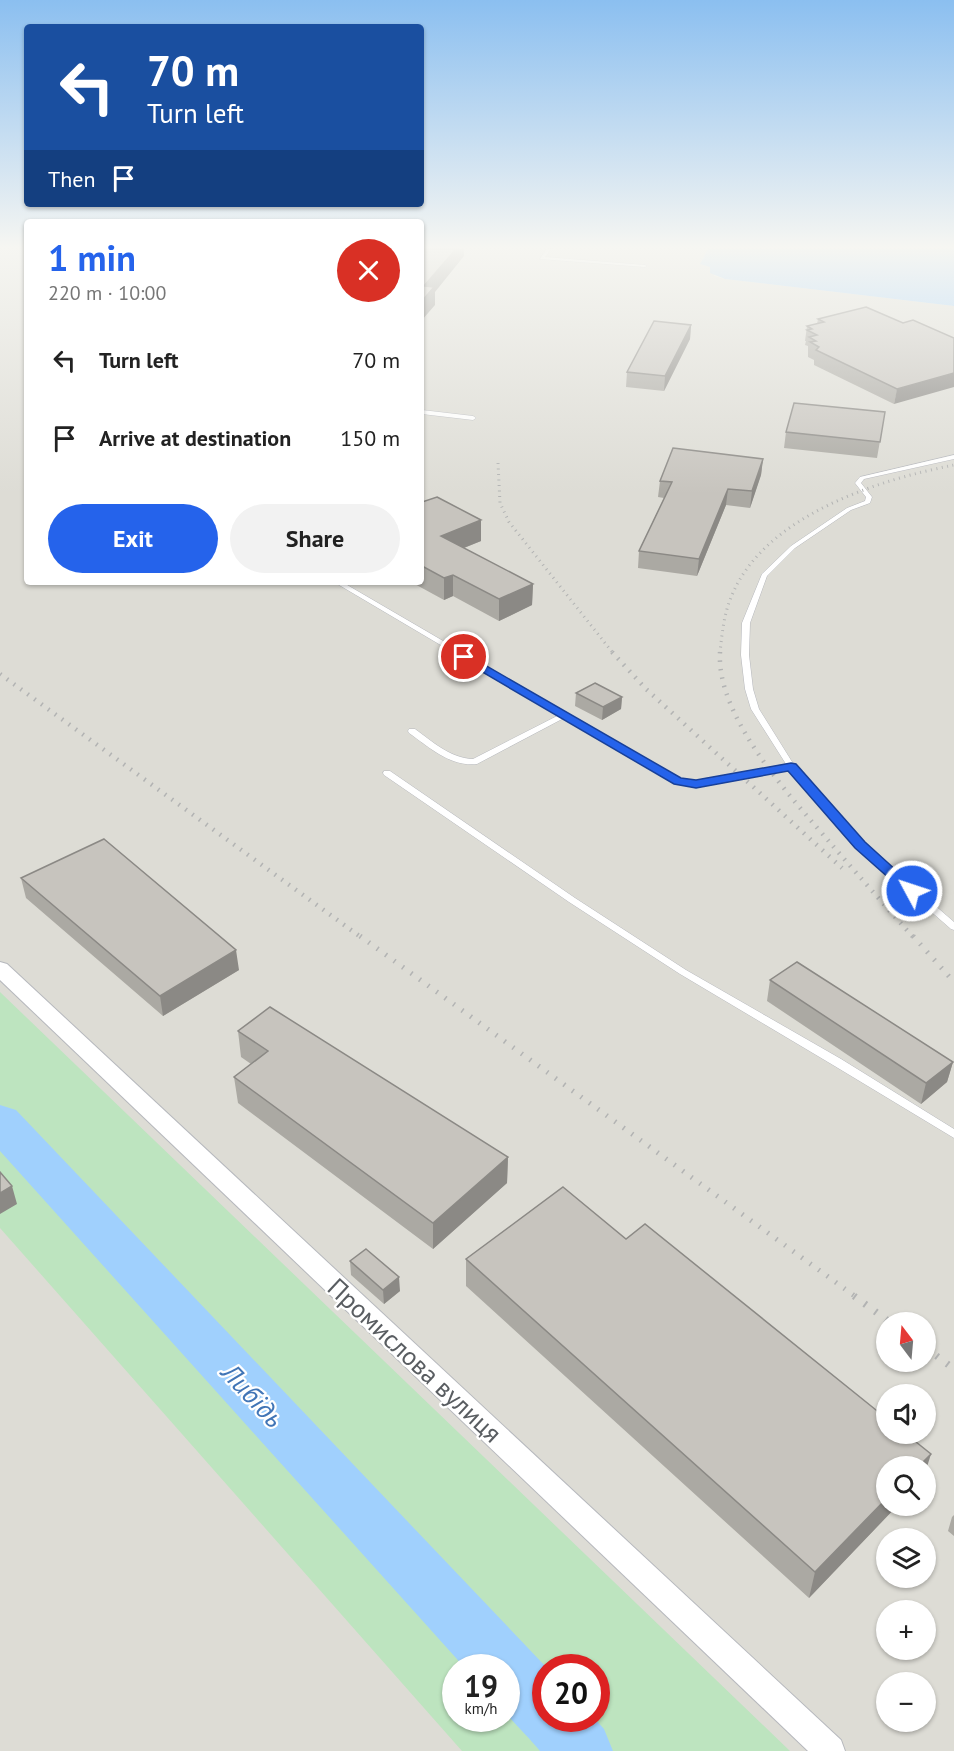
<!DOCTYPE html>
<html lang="en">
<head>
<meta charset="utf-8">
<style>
  body { margin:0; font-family:"PT Sans",sans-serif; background:#f2f2f2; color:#222; height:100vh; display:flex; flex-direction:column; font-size:22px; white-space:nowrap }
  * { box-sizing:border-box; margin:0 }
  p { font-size:20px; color:#767676 }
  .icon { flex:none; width:33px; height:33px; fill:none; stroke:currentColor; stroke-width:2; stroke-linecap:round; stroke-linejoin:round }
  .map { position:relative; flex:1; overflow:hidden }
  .side { position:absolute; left:24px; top:219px; width:400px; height:366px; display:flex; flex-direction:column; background:#fff; border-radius:6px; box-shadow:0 2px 4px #0004 }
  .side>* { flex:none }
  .guide { position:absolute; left:24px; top:24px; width:400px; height:183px; border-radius:6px; box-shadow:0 2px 4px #0004; background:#1a4fa0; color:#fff; overflow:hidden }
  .needle { width:39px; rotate:344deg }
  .controls { position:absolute; left:876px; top:1312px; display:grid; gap:12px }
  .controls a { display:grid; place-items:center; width:60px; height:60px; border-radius:50%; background:#fff; box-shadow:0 2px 4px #0004; font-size:30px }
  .speed { position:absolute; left:442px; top:1654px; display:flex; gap:12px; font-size:30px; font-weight:700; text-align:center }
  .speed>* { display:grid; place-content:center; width:78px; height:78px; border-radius:50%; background:#fff; box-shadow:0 2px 4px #0004; line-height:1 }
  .speed small { font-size:15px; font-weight:400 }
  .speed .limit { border:9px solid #d22; background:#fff; color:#111 }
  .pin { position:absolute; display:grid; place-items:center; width:51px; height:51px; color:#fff; margin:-26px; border:3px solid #fff; border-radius:50%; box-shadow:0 2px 6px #0007 }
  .me { position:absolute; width:66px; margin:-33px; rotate:310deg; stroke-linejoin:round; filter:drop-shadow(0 0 4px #0008) }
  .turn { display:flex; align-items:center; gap:21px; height:126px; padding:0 24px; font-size:27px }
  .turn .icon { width:78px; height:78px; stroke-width:2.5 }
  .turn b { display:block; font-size:42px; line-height:51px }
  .then { display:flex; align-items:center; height:57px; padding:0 24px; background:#0003; gap:12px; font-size:22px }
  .round { display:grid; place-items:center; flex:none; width:63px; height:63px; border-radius:32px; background:#f2f2f2 }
  .overview { display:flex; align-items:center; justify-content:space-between; height:102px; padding:0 24px }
  h1 { font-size:36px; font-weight:800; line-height:45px; color:#2563eb }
  .action { display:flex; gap:12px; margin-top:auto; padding:12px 24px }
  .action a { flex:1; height:69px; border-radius:36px; background:#2563eb; color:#fff; font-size:24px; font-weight:800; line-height:69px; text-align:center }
  .action a+a { background:#f2f2f2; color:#222 }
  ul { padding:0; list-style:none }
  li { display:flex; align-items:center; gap:18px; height:78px; padding:0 24px }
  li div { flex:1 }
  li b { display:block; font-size:22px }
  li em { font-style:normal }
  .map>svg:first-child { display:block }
  .industrial { fill:#dddcd5; fill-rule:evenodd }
  .green { fill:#bde4bf; fill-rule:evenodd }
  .water { fill:#a0d0fd }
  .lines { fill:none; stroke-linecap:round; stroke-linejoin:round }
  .river { fill:#a0d0fd; fill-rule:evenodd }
  .lane-casing { stroke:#b6b8bd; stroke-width:1 }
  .street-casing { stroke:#b6b8bd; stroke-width:2 }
  .lane { fill:#fff; fill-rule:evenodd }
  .street { fill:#fff; fill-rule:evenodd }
  .rail-far3 { stroke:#b2b3b3; stroke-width:3; stroke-dasharray:1 4.5; stroke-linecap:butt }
  .rail-far2 { stroke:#b2b3b3; stroke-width:4.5; stroke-dasharray:1.5 7; stroke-linecap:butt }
  .rail-far1 { stroke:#b2b3b3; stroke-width:5; stroke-dasharray:1.5 9; stroke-linecap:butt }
  .rail { stroke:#b2b3b3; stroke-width:7; stroke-dasharray:2 11; stroke-linecap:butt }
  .wall { fill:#aba9a3 }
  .shaded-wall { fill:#8b8985 }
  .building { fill:#c7c4be; stroke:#8b8985; stroke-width:1.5 }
  .route { fill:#2563eb; stroke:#184099; stroke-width:1.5 }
  .labels { text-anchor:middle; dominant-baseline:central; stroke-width:4.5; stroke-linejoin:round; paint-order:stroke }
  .near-street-label { font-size:26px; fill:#595d61; stroke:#fff }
  .near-water-label { font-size:27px; font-style:italic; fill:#4175b6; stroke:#fff }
</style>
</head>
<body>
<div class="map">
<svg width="954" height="1751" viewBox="0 0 954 1751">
  <rect width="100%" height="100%" fill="#eceae1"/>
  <path class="industrial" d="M0,249H27V582H422V249H708L700,264L710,267L714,276L725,279L954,306V1751H0ZM886,1323H926V1362H886ZM886,1395H926V1434H886ZM886,1467H926V1506H886ZM886,1539H926V1578H886ZM886,1611H926V1650H886ZM456,1668H507V1719H456ZM546,1668H597V1719H546ZM886,1683H926V1722H886Z"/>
  <path class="green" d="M0,992L790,1751H462L0,1228ZM456,1668H507V1719H456ZM546,1668H597V1719H546Z"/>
  <path class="water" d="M708,249H954V306L725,279L710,273V267L700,264Z"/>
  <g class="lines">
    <path class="river" d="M0,1105L16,1110L547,1668L546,1719H595L604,1729L613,1751H540C529,1738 519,1728 507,1715V1668H465L0,1151Z"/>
    <defs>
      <path id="lane" d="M547,249H551L545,257L645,265L647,266L645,267L540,259Z
        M422,410L473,416L476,418L473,420L422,414Z
        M954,455V459L864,479L861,483L872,497L870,503L851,510L795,548L767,576L750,623L749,655L753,689L759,709L794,765L863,843L954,922V930L951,929L857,847L789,769L696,787L678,784L564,718L477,764C450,767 429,747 409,733L408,731L409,729H415C433,742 450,758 473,759L559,715L334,582H342L680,779L696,781L786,764L751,709L745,689L741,655L742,623L762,574L791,546L847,508L865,501L866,497L855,483L860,477Z
        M384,771H390L575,898L686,970L841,1059L954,1129V1138L833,1065L680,974L569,902L384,775L383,773Z"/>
      <path id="street" d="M0,962L7,964L841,1740L845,1751H808L0,980Z"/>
    </defs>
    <use href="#lane" class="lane-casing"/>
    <use href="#street" class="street-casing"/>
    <use href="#lane" class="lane"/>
    <use href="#street" class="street"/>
    <path class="rail-far3" d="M498,463L500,503L509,522L613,653
      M720,653C722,633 724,613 732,595C765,516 877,480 954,465"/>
    <path class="rail-far2" d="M612,652L646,689L842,868
      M720,652C716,718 792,798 832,845C859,876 886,907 914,938
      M0,674L362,938"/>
    <path class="rail-far1" d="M360,936L856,1297
      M913,936L954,982"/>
    <path class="rail" d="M854,1296L891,1323
      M926,1348L954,1369"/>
  </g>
  <path class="wall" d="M818,319L903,323L913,320L894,404L814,365V360L808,357V346L805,345L806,341H805L807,326L817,324Z
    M691,325L690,339L664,391L626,387L627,372Z
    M885,412L877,458L784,448L786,432Z
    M763,459L761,475L750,508L726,505L697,576L638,568L639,551L664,498L658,497L660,481Z
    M422,502L481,520V541L464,548L533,584L532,605L499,621L453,596L444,600L411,582H422Z
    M576,693L622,697L621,709L602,720L575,706Z
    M21,878L239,970L163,1016L26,898Z
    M770,980L953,1062L947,1082L921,1104L767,1001Z
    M238,1031L508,1157L507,1183L433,1249L238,1103L234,1077L251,1064L241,1057Z
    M626,1239L886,1506H897L809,1598L466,1286V1259Z
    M350,1261L400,1291L384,1304L351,1275Z
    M954,1515V1536L948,1531L952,1517Z"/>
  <path class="shaded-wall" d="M456,249H464V256L435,292V305L422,320V301L424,286Z
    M691,325L690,339L664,391L665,376Z
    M954,373V387L894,404L897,389Z
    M763,459L761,475L750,508L752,491Z
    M728,489L726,505L697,576L699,559Z
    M481,520V541L441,557V536Z
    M453,575V596L444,600V578Z
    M533,584L532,605L499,621V599Z
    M622,697L621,709L602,720L603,707Z
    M236,950L239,970L163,1016L160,996Z
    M953,1062L947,1082L921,1104L926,1083Z
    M508,1157L507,1183L433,1249V1223Z
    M12,1186L17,1204L0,1214V1193Z
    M399,1277L400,1291L384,1304L383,1290Z
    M931,1454L926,1470V1467H918Z
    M886,1499V1506H897L809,1598L815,1572Z"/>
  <path class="building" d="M422,249H456L424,286L434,287L422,301Z
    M866,307L903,323L913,320L954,338V373L897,389L816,350L819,347L810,342L816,341L809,337L817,335L807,330L812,329L807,326L824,322L818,319Z
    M654,321L691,325L665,376L627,372Z
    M794,403L885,412L880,442L786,432Z
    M673,448L763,459L752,491L728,489L699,559L639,551L672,482L660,481Z
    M437,497L481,520L441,536L533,584L499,599L453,575L444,578L422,566V502Z
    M595,683L622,697L603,707L576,693Z
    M104,839L236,950L160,996L21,878Z
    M797,962L953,1062L926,1083L770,980Z
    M270,1007L508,1157L433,1223L234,1077L268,1051L238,1031Z
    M0,1172L12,1186L0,1193Z
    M563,1187L626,1239L645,1224L886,1418V1434H906L931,1454L918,1467H886V1499L815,1572L466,1259Z
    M366,1249L399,1277L383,1290L350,1261Z"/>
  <linearGradient id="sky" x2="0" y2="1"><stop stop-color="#8bbff0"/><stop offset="0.5" stop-color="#f6f6f2"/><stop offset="1" stop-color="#f6f6f2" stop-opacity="0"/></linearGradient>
  <rect width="954" height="494" fill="url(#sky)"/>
  <path class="route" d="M464,653L681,778L696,780L791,763L796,764L865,842L919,891L912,895L907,894L855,848L788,771L696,788L674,784L460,659L458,657Z"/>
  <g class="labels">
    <g class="near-street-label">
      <text transform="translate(415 1360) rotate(43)">Промислова вулиця</text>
    </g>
    <g class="near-water-label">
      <text transform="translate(253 1395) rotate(47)">Либідь</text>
    </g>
  </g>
</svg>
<div class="controls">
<a><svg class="needle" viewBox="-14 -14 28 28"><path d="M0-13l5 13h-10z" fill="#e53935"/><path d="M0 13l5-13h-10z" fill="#767676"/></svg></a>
<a><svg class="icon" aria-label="sound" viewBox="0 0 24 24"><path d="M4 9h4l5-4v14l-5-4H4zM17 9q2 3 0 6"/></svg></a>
<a><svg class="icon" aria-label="search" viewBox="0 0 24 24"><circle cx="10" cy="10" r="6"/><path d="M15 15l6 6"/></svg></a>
<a><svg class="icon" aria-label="layers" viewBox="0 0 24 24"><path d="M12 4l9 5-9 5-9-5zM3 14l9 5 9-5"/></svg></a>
<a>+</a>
<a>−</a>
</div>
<div class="speed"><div>19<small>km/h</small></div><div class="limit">20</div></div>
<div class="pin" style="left:464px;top:657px;background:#d93025"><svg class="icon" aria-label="arrive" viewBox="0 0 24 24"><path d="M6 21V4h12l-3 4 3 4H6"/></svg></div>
<svg class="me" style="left:912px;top:891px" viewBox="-20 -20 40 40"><circle r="17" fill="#2563eb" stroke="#fff" stroke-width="3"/><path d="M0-11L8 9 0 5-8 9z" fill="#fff"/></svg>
<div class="guide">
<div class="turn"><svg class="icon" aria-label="left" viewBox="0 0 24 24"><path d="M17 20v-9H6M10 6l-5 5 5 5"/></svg><div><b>70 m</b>Turn left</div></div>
<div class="then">Then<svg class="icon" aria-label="arrive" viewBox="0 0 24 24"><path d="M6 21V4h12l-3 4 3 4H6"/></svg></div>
</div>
<section class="side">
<div class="overview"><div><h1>1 min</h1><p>220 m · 10:00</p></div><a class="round" style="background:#d93025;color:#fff"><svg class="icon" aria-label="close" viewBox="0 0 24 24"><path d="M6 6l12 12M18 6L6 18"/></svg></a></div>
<ul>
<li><svg class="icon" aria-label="left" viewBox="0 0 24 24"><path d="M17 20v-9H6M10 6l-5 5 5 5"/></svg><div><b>Turn left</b></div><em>70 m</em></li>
<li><svg class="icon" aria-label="arrive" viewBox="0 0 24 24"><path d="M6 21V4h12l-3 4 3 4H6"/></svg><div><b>Arrive at destination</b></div><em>150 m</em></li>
</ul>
<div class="action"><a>Exit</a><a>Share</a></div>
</section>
</div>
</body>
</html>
